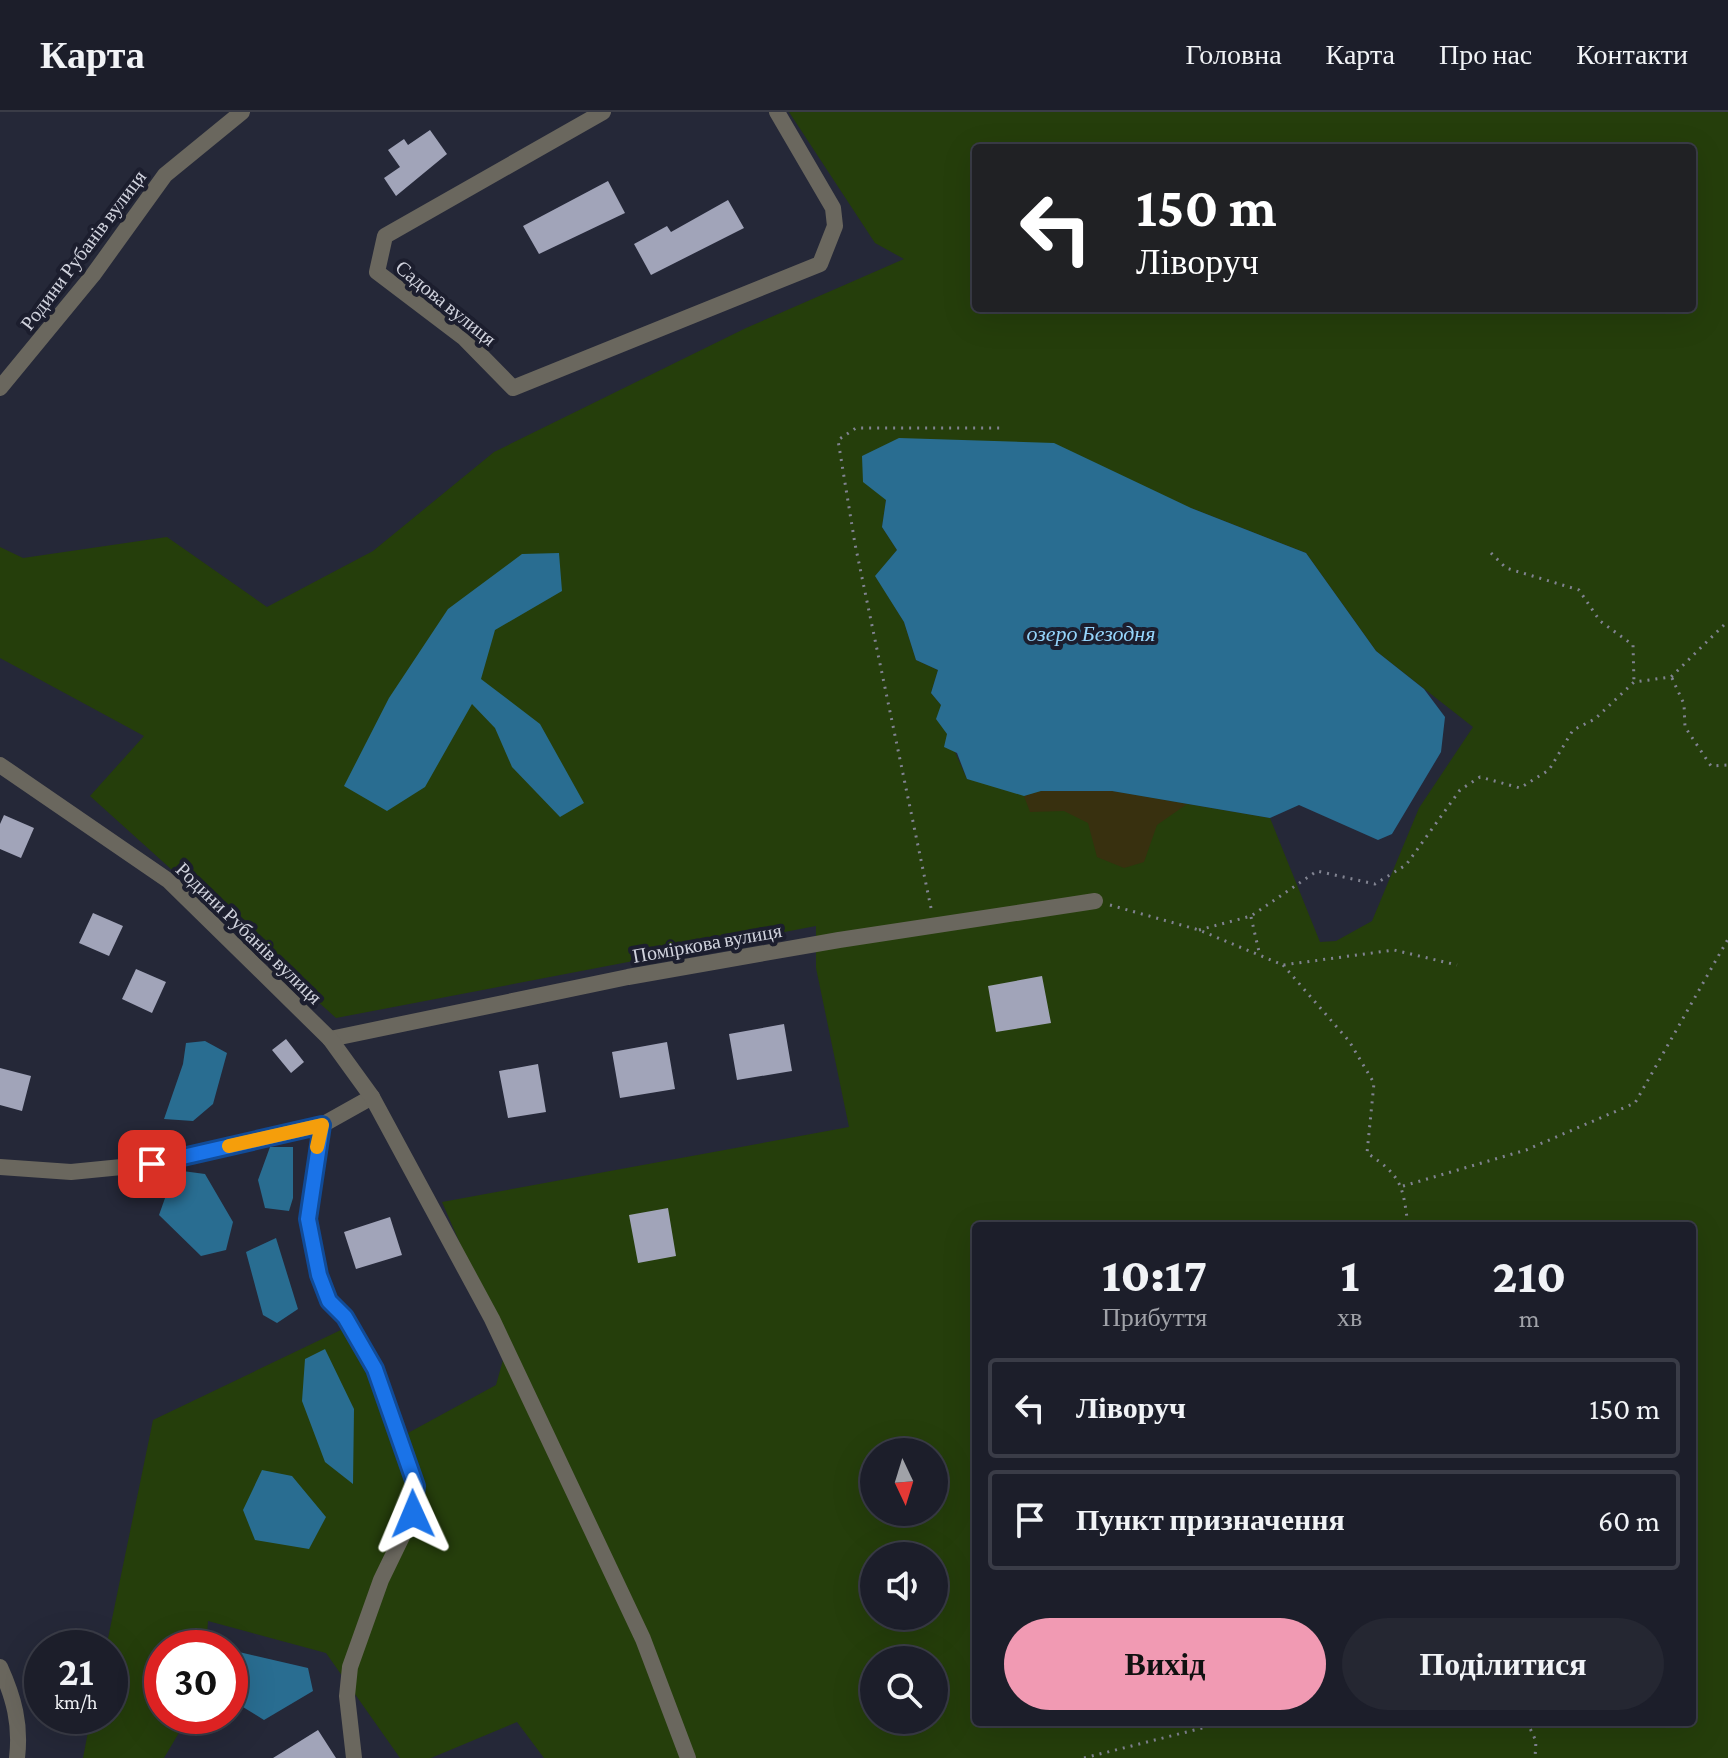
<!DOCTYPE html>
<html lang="uk">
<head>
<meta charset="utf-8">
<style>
  body { margin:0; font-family:"Crimson Pro",serif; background:#252732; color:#f1f3f6; height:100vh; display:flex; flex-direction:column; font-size:30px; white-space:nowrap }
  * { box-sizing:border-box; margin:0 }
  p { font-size:26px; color:#a0a2a8 }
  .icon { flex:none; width:44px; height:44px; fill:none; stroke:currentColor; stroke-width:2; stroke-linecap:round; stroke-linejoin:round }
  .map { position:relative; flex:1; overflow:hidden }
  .panel { position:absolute; left:972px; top:1110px; width:724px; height:504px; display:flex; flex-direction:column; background:#1c1e2a; border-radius:8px; box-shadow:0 8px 32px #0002,0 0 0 2px #3a3c47 }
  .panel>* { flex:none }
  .guide { position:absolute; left:972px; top:32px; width:724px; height:168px; border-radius:8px; box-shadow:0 8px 32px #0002,0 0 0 2px #3a3c47; background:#202124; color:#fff; overflow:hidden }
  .needle { width:52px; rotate:176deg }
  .buttons { position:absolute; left:860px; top:1326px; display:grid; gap:16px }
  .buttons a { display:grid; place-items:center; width:88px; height:88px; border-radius:50%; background:#1c1e2a; box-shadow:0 8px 32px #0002,0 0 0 2px #3a3c47; font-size:40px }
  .speed { position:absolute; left:24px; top:1518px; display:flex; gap:16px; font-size:40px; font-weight:700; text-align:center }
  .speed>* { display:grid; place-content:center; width:104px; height:104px; border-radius:50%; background:#1c1e2a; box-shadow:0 8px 32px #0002,0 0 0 2px #3a3c47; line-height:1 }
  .speed small { font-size:20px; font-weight:400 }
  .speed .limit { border:12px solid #d22; background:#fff; color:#111 }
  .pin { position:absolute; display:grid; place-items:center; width:68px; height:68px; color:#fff; margin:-34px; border-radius:16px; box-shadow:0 4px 12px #0006 }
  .me { position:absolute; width:88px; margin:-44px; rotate:359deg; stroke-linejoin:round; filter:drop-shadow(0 0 6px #0008) }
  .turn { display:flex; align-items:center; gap:28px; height:168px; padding:0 32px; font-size:36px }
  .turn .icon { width:104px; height:104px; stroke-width:2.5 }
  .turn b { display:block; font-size:56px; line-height:68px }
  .eta { display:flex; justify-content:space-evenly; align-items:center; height:136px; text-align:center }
  .eta b { font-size:48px; font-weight:800; line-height:56px }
  .primary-button { display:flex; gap:16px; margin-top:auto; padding:16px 32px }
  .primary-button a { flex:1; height:92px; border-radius:48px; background:#f19ab3; color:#111; font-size:32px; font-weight:800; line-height:92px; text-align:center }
  .primary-button a+a { background:#252732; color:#f1f3f6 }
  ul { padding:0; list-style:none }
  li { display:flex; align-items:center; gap:24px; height:100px; margin:0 16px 12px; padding:0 16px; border:4px solid #3a3c47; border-radius:8px }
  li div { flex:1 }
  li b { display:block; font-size:30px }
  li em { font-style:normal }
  header { display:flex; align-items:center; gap:48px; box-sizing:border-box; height:112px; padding:0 40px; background:#1c1e2a; border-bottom:2px solid #3a3c47 }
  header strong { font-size:38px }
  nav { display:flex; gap:44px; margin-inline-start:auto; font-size:28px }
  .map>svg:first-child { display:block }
  .green { fill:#253e0b; fill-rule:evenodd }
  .sand { fill:#38300f }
  .water { fill:#296d91 }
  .building { fill:#a1a4b9 }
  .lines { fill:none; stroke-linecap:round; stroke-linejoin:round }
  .path { stroke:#818391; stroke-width:3; stroke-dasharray:2 6; stroke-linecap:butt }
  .minor { stroke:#6a675e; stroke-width:16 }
  .tertiary { stroke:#6a675e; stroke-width:16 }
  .route-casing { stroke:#114b97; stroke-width:20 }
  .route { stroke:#1a73e8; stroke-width:14 }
  .slow { stroke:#f59e0b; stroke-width:14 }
  .labels { text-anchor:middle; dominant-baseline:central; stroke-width:8; stroke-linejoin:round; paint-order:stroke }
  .street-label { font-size:20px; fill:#d0d2dd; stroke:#1c1e2e }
  .water-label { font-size:22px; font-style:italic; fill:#95d4fb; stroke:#1c1e2e }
</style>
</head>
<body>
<header>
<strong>Карта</strong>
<nav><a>Головна</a><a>Карта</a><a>Про нас</a><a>Контакти</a></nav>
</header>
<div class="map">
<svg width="1728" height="1646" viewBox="0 0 1728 1646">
  <rect width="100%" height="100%" fill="#252838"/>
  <path class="green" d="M789,0H1728V1646H544L517,1610L431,1646H400L326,1541L208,1509L206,1536H162V1604H189L164,1646H83L91,1604H110V1536H106L153,1308L345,1216L408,1321L496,1273L506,1237L442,1090L849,1015L816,856V814L336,906L90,684L144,624L0,546V435L23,446L167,425L267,495L373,439L494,340L746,216L904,147L875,131ZM976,36H1692V196H976ZM886,388L1191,396L1306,441L1376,539L1473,615L1419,696L1372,809L1336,829L1320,830L1270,706L1112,679L967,667L947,622L941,593L931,581L938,558L916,548L904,510L876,464L897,438L882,415ZM976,1114H1692V1610H976ZM874,1340H934V1400H874ZM874,1444H934V1504H874ZM874,1548H934V1608H874Z"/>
  <path class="sand" d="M1041,679H1112L1187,692L1157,713L1144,750L1124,756L1097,745L1088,711L1064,699L1030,700L1024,684Z"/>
  <path class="water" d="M899,326L1054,331L1191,396L1306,441L1376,539L1424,577L1445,605L1441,640L1392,722L1378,728L1299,693L1270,706L1112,679H1041L1024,684L967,667L957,641L944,635L947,622L936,607L941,593L931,581L938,558L916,548L904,510L875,464L897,438L882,415L886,388L863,370L862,344Z
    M559,441L562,479L495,518L481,567L540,612L584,691L560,705L512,655L495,616L472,592L425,675L387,699L344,674L389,586L448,497L522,442Z
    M205,929L227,941L213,992L193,1009L164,1007L183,952L186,931Z
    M270,1035H293V1086L289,1099L265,1096L258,1068Z
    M175,1058L205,1062L233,1110L226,1138L201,1144L159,1103Z
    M276,1126L298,1197L277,1211L263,1203L246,1140Z
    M325,1237L354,1297L353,1372L325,1350L302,1289L305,1247Z
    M262,1358L292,1364L326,1405L309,1437L255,1428L243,1398Z
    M239,1540L308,1556L313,1579L264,1608L238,1592L233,1549Z"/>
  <path class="building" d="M430,18L447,42L396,84L384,66L400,55L388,38L404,27L408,33Z
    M608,69L625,101L539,142L523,114Z
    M728,88L744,116L651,163L634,132L667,114L671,120Z
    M4,703L34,716L21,746L0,737V712Z
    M93,801L123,814L109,844L79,831Z
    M136,857L166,870L152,901L122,887Z
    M1042,864L1051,911L996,920L988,874Z
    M784,912L792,959L737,968L729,922Z
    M286,927L304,950L291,961L272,938Z
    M667,930L675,977L620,986L612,940Z
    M538,952L546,1000L508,1006L499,959Z
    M0,956L31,964L22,999L0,993Z
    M668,1096L676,1144L638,1151L629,1103Z
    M390,1105L402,1143L356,1157L344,1120Z
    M318,1618L336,1646H273Z"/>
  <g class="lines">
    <path class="path" d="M1491,441L1506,456L1579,478L1600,509L1633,533L1634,570
      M1672,566L1684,592L1685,615L1711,654L1728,653
      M1110,793L1199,818L1283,853L1394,838L1457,853
      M931,796L855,432L838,328L856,316H1003
      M1251,805L1260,844
      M1199,818L1251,804L1317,759L1375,772L1406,753L1460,678L1480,665L1520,676L1549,658L1573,618L1595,607L1634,570L1671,565L1728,509
      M1283,853L1349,929L1374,971L1367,1041C1402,1064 1403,1074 1408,1114
      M1403,1074L1526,1038L1635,991L1728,827
      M1527,1610L1536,1629L1535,1646
      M1084,1646L1226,1610"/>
    <path class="minor" d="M603,0L385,124L377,160L464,226L513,276L820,152L835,114L833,96L777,0
      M0,276L93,163L165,63L242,0
      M330,927L628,865L839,828L1095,789
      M322,1013L308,1107L319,1163L329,1189L345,1205L375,1257L416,1374L413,1402L381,1468L350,1555L347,1584L354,1646
      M0,1055L71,1060L152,1052L322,1013L372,985
      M0,1555C14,1586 21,1612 17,1646"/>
    <path class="tertiary" d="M0,653L169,769L330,927L372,985L492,1207L643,1527L688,1646"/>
  </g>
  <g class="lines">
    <defs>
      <path id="route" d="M152,1052L322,1013L308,1107L319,1163L329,1189L345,1205L375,1257L416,1374L413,1402"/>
    </defs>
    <use href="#route" class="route-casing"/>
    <use href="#route" class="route"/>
    <path class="slow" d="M229,1034L322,1013L317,1035"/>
  </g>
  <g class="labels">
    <g class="street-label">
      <text transform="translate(83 138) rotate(-53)">Родини Рубанів вулиця</text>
      <text transform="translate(446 191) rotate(39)">Садова вулиця</text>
      <text transform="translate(249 821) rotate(44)">Родини Рубанів вулиця</text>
      <text transform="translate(707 831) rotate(-10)">Поміркова вулиця</text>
    </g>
    <g class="water-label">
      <text x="1091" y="521">озеро Безодня</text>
    </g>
  </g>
</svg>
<div class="buttons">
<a><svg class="needle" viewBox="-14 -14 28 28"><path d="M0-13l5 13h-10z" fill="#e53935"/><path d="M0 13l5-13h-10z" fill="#a0a2a8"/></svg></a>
<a><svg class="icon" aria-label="sound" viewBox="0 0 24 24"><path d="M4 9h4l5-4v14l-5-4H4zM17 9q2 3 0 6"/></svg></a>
<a><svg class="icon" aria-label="search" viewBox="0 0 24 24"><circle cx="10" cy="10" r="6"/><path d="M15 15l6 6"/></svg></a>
</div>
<div class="speed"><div>21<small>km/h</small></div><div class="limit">30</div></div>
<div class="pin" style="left:152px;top:1052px;background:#d93025"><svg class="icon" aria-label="arrive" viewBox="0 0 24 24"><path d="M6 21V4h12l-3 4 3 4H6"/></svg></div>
<svg class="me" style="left:413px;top:1402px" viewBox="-20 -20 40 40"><path d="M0-17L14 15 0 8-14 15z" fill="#1a73e8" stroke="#fff" stroke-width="4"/></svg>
<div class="guide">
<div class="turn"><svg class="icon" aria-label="left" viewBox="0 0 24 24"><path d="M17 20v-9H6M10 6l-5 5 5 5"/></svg><div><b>150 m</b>Ліворуч</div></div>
</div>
<section class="panel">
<div class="eta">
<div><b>10:17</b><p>Прибуття</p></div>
<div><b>1</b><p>хв</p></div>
<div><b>210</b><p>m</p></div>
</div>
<ul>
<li><svg class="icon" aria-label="left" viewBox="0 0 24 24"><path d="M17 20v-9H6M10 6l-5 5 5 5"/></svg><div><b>Ліворуч</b></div><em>150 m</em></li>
<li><svg class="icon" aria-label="arrive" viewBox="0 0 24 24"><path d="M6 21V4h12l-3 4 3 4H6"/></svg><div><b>Пункт призначення</b></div><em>60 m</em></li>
</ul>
<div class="primary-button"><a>Вихід</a><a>Поділитися</a></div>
</section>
</div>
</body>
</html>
